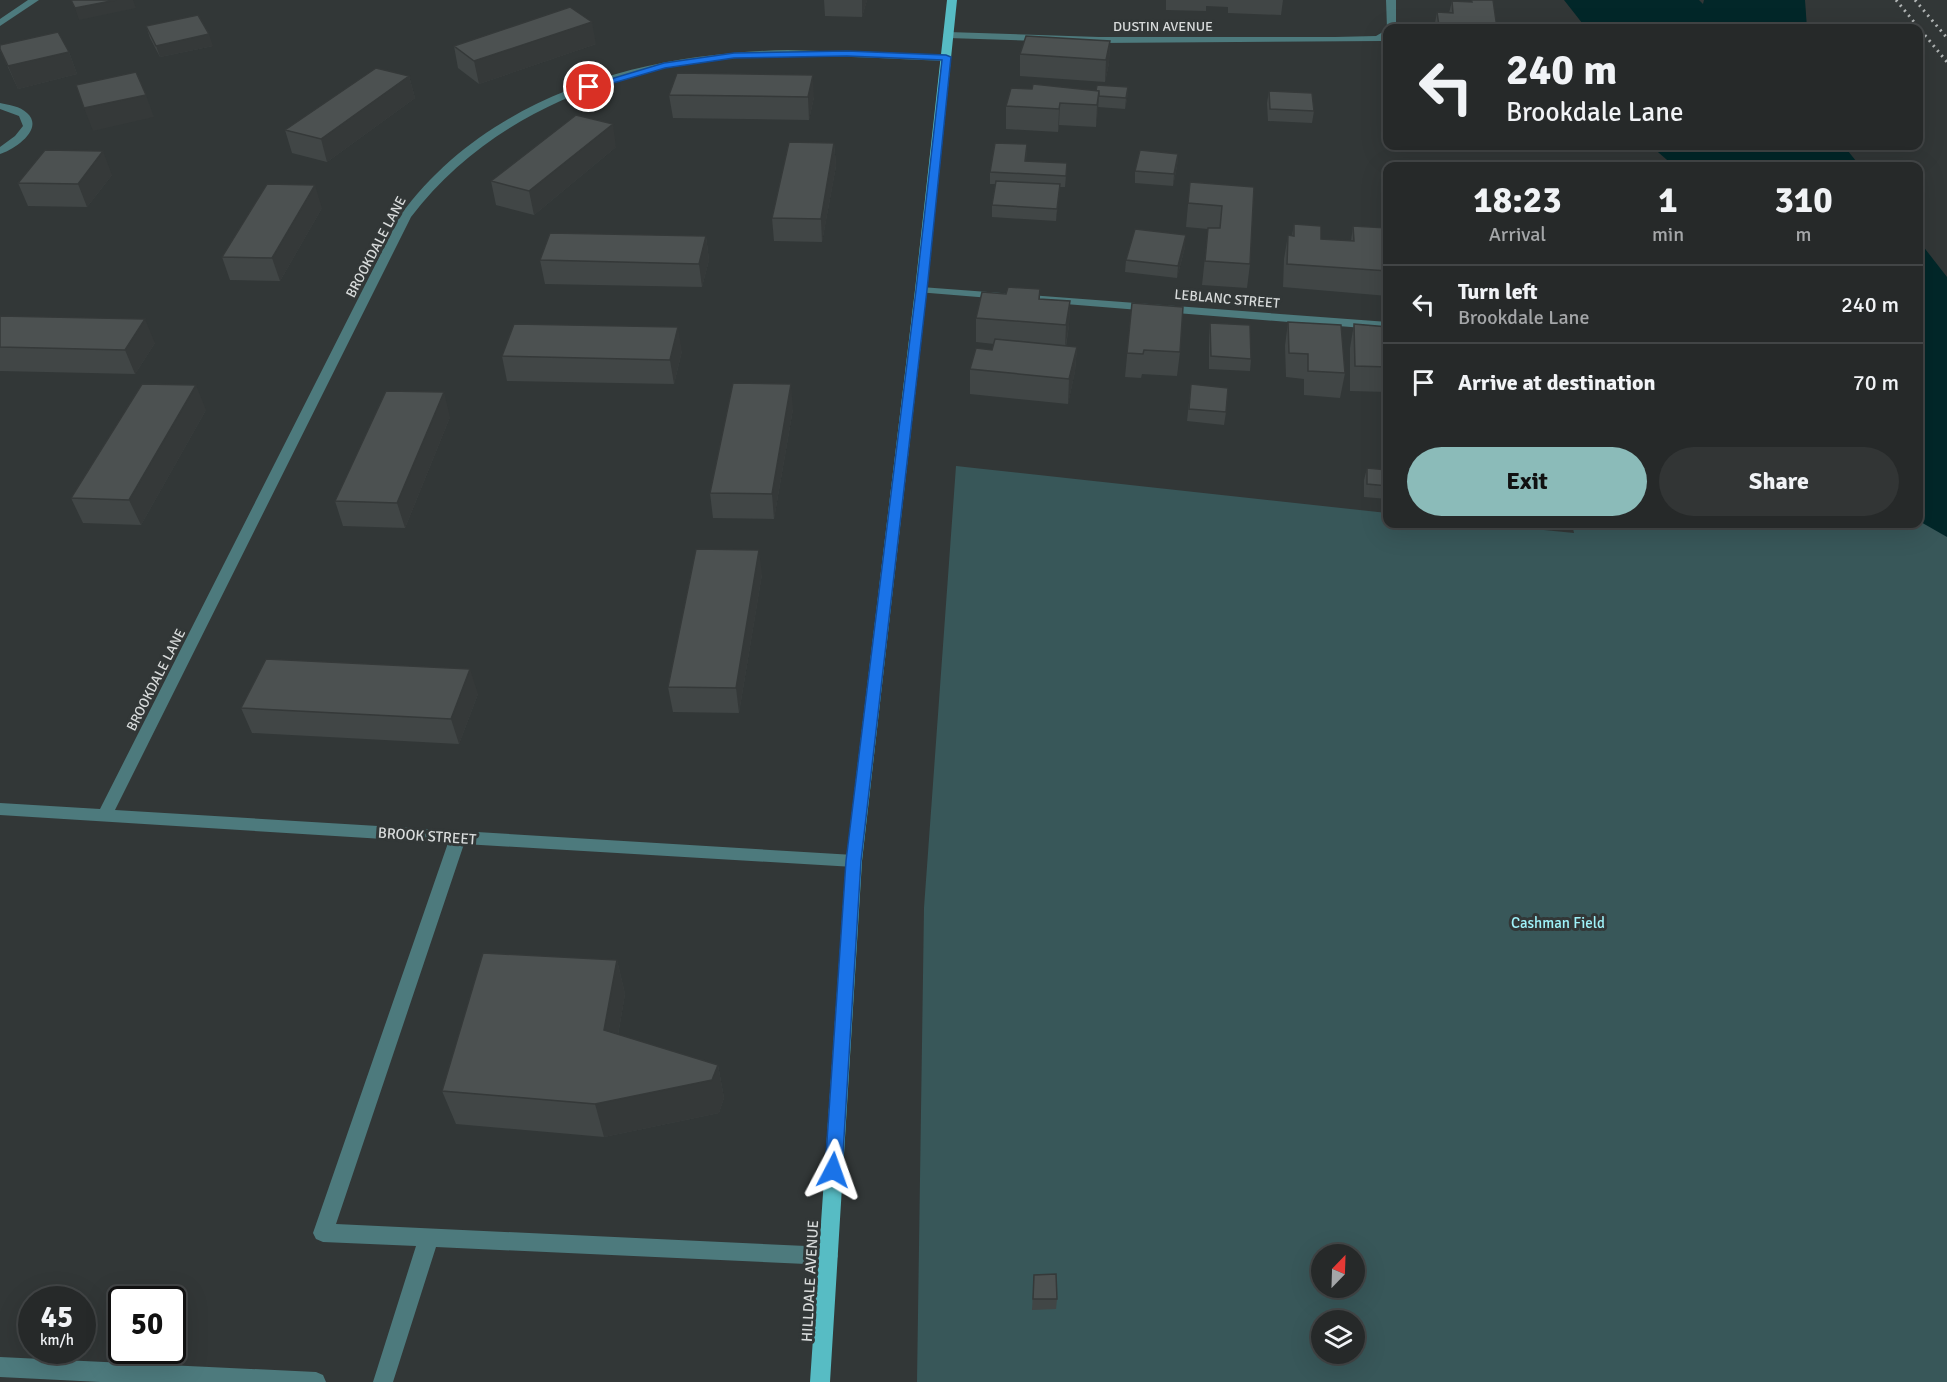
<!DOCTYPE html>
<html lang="en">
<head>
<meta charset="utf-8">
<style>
  body { margin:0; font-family:Signika,sans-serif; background:#323535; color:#f1f3f6; height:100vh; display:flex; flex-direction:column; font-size:22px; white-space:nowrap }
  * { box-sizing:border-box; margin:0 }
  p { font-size:20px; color:#a4a6a8 }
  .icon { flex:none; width:33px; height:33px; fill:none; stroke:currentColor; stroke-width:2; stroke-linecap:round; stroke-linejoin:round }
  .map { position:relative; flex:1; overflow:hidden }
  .side { position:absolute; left:1383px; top:162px; width:540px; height:366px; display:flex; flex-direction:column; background:#262929; border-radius:12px; box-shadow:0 6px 24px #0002,0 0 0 2px #424546 }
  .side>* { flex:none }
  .hud { position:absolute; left:1383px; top:24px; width:540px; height:126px; border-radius:12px; box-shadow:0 6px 24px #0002,0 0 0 2px #424546; background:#262929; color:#f1f3f6; overflow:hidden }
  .needle { width:39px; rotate:23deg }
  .buttons { position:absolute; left:1311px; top:1244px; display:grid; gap:12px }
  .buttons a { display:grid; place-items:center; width:54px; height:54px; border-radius:50%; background:#262929; box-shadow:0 6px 24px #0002,0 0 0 2px #424546; font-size:30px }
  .speed { position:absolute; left:18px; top:1286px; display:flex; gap:12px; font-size:30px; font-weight:700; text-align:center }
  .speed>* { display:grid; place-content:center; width:78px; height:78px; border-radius:50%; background:#262929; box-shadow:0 6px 24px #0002,0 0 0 2px #424546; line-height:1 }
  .speed small { font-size:15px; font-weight:400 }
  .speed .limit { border:3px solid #111; border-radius:9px; background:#fff; color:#111 }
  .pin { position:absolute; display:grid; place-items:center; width:51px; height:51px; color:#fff; margin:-26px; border:3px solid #fff; border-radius:50%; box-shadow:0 2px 6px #0007 }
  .me { position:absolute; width:66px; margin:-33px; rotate:4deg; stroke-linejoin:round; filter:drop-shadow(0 0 4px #0008) }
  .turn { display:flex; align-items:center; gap:21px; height:126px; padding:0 24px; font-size:27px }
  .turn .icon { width:78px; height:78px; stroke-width:2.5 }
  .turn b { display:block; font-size:42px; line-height:51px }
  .eta { display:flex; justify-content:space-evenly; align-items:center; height:102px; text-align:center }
  .eta b { font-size:36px; font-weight:700; line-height:42px }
  .cta { display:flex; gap:12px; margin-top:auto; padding:12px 24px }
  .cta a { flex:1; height:69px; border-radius:36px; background:#8bbbb9; color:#111; font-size:24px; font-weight:700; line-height:69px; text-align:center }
  .cta a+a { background:#323535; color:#f1f3f6 }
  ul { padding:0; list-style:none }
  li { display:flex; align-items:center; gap:18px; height:78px; padding:0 24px; border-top:2px solid #424546 }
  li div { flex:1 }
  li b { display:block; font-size:22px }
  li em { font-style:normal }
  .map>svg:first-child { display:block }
  .green { fill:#385759; fill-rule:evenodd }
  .water { fill:#022729 }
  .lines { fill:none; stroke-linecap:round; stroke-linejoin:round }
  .minor { fill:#4d7a7d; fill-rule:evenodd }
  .major { fill:#57bcc4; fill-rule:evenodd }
  .rail { stroke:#b0b4b4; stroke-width:3; stroke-dasharray:2 4.5; stroke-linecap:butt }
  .wall { fill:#414646 }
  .shaded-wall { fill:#353939 }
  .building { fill:#4c5151; stroke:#353939; stroke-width:1.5 }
  .route { fill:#1a73e8; stroke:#114b97; stroke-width:1.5 }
  .labels { text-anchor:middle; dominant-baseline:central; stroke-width:6; stroke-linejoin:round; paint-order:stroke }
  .far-street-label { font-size:14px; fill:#d8dbdb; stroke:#323737 }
  .street-label { font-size:15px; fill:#d8dbdb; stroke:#323737 }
  .park-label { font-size:15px; fill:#9ff2f9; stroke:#323737 }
</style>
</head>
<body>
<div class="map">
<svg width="1947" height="1382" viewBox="0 0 1947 1382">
  <rect width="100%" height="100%" fill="#323737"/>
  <path class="green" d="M956,466L1387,513L1388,524H1484L1574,533L1572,524H1918L1919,492L1947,509V1382H917L924,908ZM1322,1254H1354V1287H1322ZM1322,1320H1354V1353H1322Z"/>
  <path class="water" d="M1564,0H1699L1703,4L1704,0H1805L1807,28H1586Z
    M1651,146H1844L1860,166H1674Z
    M1919,241L1947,277V537L1919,521Z"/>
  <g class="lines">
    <path class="minor" d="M28,0H39L0,26V19Z
      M1386,0H1396V28H1387Z
      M1388,29V37L1381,41L1099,43L948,38L943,35L948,32L1099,37H1335L1376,36Z
      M788,50L946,55L951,58L946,61C876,58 806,53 737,58C612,67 488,116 411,217L115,810L854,855L860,856L862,861L860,866L854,867L464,844L336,1224L828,1247L835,1249L838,1256L835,1263L828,1265L436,1247L393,1382H373L416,1246L323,1242L316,1239L313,1233L448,843L0,815V803L100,809L400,216C489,93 645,53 788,50Z
      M0,103C9,105 20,106 27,113C45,129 14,150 0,154V147L15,136L23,126L19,116L0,109Z
      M921,287L1388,322V330L917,292V288Z
      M0,1357L316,1372L323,1375L326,1382H100L0,1377Z"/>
    <path class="major" d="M947,0H957L927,290L862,861L830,1382H810L846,861L915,290Z"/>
    <path class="rail" d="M1896,0L1947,62
      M1915,0L1947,38"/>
  </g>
  <path class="wall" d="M824,0H867L862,17L825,16Z
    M1166,0H1283L1281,15L1228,13V7L1206,6V11L1166,10Z
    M1471,0H1493L1497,28H1434L1437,12L1449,13L1452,1L1471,2Z
    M146,26L213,46L160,57L150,38Z
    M1110,41L1109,63L1105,82L1020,76V54Z
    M596,44L479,84L458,68L454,46Z
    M0,50L69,52L77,74L18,89Z
    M409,76L415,98L327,162L292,153L285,130Z
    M1128,87L1127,99L1125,109L1098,107L1096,127L1059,125L1058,132L1006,129V106L1096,91Z
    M1269,91L1314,111L1312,123L1268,121L1267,103Z
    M669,95L814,97L809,120L673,118Z
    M834,143L836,166L822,242L774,241L772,218Z
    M1027,144L1026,161L1067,163L1065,187H1060L1056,221L992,217V205L996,184H990V172Z
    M616,147L534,215L496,205L491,181Z
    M1178,154L1177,166L1173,186L1135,183V171Z
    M112,175L87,207L28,206L18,183Z
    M1190,182L1254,187L1250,264L1247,288L1202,285L1208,229L1186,227Z
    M322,208L280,281L230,280L222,257Z
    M1294,224L1321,239L1351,241L1353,226L1388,228V296L1283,287L1284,259L1288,235L1292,236Z
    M706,236L709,260L702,287L545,284L540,260Z
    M1185,247L1177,278L1125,272L1126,260Z
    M1040,289V299L1070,301L1069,325L1066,346L1077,347L1075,371L1068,404L970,394V369L992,350L994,344L976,342V318L1006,294Z
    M1132,303L1180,352L1177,376L1142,374L1141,378L1125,377Z
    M0,316L155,343L135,374L0,371Z
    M1288,322L1345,373L1340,398L1304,395V379L1286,377L1285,346Z
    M1210,323L1251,359L1250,371L1209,369V336Z
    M1354,324L1388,327V392L1350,391V348Z
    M682,351L674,384L507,381L502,356Z
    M1191,384L1226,412L1224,425L1187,421Z
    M793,409L774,519L713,518L710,493Z
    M206,410L141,525L83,523L71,498Z
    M450,417L405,528L343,526L335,501Z
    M1367,468L1388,470V499L1364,497V480Z
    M762,574L739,713L673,712L668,687Z
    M478,694L459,744L252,733L241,708Z
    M617,960L625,994L618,1035L718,1065L724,1098L719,1113L604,1137L456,1124L442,1091Z
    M1034,1275L1057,1299L1056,1309L1032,1310Z"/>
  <path class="shaded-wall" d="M116,0H133L136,8L79,20L75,8Z
    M862,0H867L862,17Z
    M592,22L596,44L479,84L474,61Z
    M209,34L213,46L160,57L156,46Z
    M1110,41L1109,63L1105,82L1106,60Z
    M69,52L77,74L18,89L8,66Z
    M813,75L814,97L809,120L808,97Z
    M409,76L415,98L327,162L321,139Z
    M1128,87L1127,99L1125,109L1126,98Z
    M1099,91L1098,114L1096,127L1097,105Z
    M146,95L154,117L93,131L84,108Z
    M1060,103L1059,125L1058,132L1059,109Z
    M613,124L616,147L534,215L529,191Z
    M834,143L836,166L822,242L821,219Z
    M103,151L112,175L87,207L78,184Z
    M1178,154L1177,166L1173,186L1174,174Z
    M1060,184V196L1056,221L1057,209Z
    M315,185L322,208L280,281L272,258Z
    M1186,235L1185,247L1177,278L1178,266Z
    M706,236L709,260L702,287L699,264Z
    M1070,301L1069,325L1065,349L1066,325Z
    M145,319L155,343L135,374L125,350Z
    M678,327L682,351L674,384L670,360Z
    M1077,347L1075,371L1068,404L1069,379Z
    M791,384L793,409L774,519L772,494Z
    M196,385L206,410L141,525L129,500Z
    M444,392L450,417L405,528L397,503Z
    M759,550L762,574L739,713L736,688Z
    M470,669L478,694L459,744L451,719Z
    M617,960L625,994L613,1064L604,1030Z
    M718,1065L724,1098L719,1113L604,1137L595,1104Z"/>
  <path class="building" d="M71,0H116L75,8Z
    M1471,0H1493L1497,28L1439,26L1437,12L1453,13L1452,1L1472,2Z
    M570,7L592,22L474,61L454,46Z
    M198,15L209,34L156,46L146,26Z
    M58,32L69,52L8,66L0,49V45Z
    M1026,36L1110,41L1106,60L1020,54Z
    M376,68L409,76L321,139L285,130Z
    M136,72L146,95L84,108L76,85Z
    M677,73L813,75L808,97L669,95Z
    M1033,84L1099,91L1097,105L1060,103L1059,109L1006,106L1011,88L1032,89Z
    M1097,85L1128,87L1126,98L1099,96V91H1096Z
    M1269,91L1312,93L1314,111L1270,109Z
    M576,115L613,124L529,191L491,181Z
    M789,142L834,143L821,219L772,218Z
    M995,143L1027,144L1025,161L1067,163L1066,176L990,172Z
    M45,150L103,151L78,184L18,183Z
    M1140,150L1178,154L1174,174L1135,171Z
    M996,181L1060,184L1057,209L992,205Z
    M1190,182L1254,187L1250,264L1205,261L1208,228H1220L1222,206L1188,203Z
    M267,184L315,185L272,258L222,257Z
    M1294,224L1321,226V239L1354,241L1353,226L1388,228V271L1287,264L1288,235L1294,236Z
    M1135,229L1186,235L1178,266L1126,260Z
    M550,233L706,236L699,264L540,260Z
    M1008,287L1040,289L1039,299L1070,301L1066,325L976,318L982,292L1006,294Z
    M1132,303L1183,307L1180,352L1144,350L1143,354L1127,353Z
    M0,316L145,319L125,350L0,347Z
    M1288,322L1341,325L1345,373L1308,371V354L1289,353Z
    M1210,323L1250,325L1251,359L1211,356Z
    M514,324L678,327L670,360L502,356Z
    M1354,324L1388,327V367L1355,366Z
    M995,339L1077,347L1069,379L970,369L976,348L992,350Z
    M733,383L791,384L772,494L710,493Z
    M142,384L196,385L129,500L71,498Z
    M1191,384L1228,388L1226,412L1189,409Z
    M386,391L444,392L397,503L335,501Z
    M1367,468L1388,470V486L1367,484Z
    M696,549L759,550L736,688L668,687Z
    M266,659L470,669L451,719L241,708Z
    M483,953L617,960L604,1030L718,1065L712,1080L595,1104L442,1091Z
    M1056,1274L1057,1299H1033L1034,1275Z"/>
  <path class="route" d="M847,51L946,55L951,57L927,290L861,861L842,1170L839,1176L833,1178L827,1176L825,1170L846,861L916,290L942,60L847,56L734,58L665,68L589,90L584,87L664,63L734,53Z"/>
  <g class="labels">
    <g class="far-street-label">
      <text x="1163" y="26">DUSTIN AVENUE</text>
      <text transform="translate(376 247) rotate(-62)">BROOKDALE LANE</text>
      <text transform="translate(1227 299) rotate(5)">LEBLANC STREET</text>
      <text transform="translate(156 680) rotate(-63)">BROOKDALE LANE</text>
    </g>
    <g class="street-label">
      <text transform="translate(427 836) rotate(4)">BROOK STREET</text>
      <text transform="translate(810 1281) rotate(-87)">HILLDALE AVENUE</text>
    </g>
    <g class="park-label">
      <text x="1558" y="923">Cashman Field</text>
    </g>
  </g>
</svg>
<div class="buttons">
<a><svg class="needle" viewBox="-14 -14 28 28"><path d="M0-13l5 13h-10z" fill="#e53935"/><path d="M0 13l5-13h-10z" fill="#a4a6a8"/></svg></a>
<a><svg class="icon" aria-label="layers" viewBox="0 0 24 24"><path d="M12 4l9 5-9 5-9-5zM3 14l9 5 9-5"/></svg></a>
</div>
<div class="speed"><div>45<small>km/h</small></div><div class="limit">50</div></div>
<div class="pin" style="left:589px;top:87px;background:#d93025"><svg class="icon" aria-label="arrive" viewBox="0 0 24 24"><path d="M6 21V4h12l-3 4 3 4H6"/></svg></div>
<svg class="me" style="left:833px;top:1170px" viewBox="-20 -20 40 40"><path d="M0-17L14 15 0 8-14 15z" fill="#1a73e8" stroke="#fff" stroke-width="4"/></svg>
<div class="hud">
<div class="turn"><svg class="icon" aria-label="left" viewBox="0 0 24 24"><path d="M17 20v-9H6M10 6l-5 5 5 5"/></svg><div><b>240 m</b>Brookdale Lane</div></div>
</div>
<section class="side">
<div class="eta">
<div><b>18:23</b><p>Arrival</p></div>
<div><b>1</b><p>min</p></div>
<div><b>310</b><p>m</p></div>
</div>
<ul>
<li><svg class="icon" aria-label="left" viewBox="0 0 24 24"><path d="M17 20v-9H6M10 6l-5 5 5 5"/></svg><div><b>Turn left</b><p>Brookdale Lane</p></div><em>240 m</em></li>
<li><svg class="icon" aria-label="arrive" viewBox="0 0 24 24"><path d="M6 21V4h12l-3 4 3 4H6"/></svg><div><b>Arrive at destination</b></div><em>70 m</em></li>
</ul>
<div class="cta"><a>Exit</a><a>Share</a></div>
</section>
</div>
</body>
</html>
